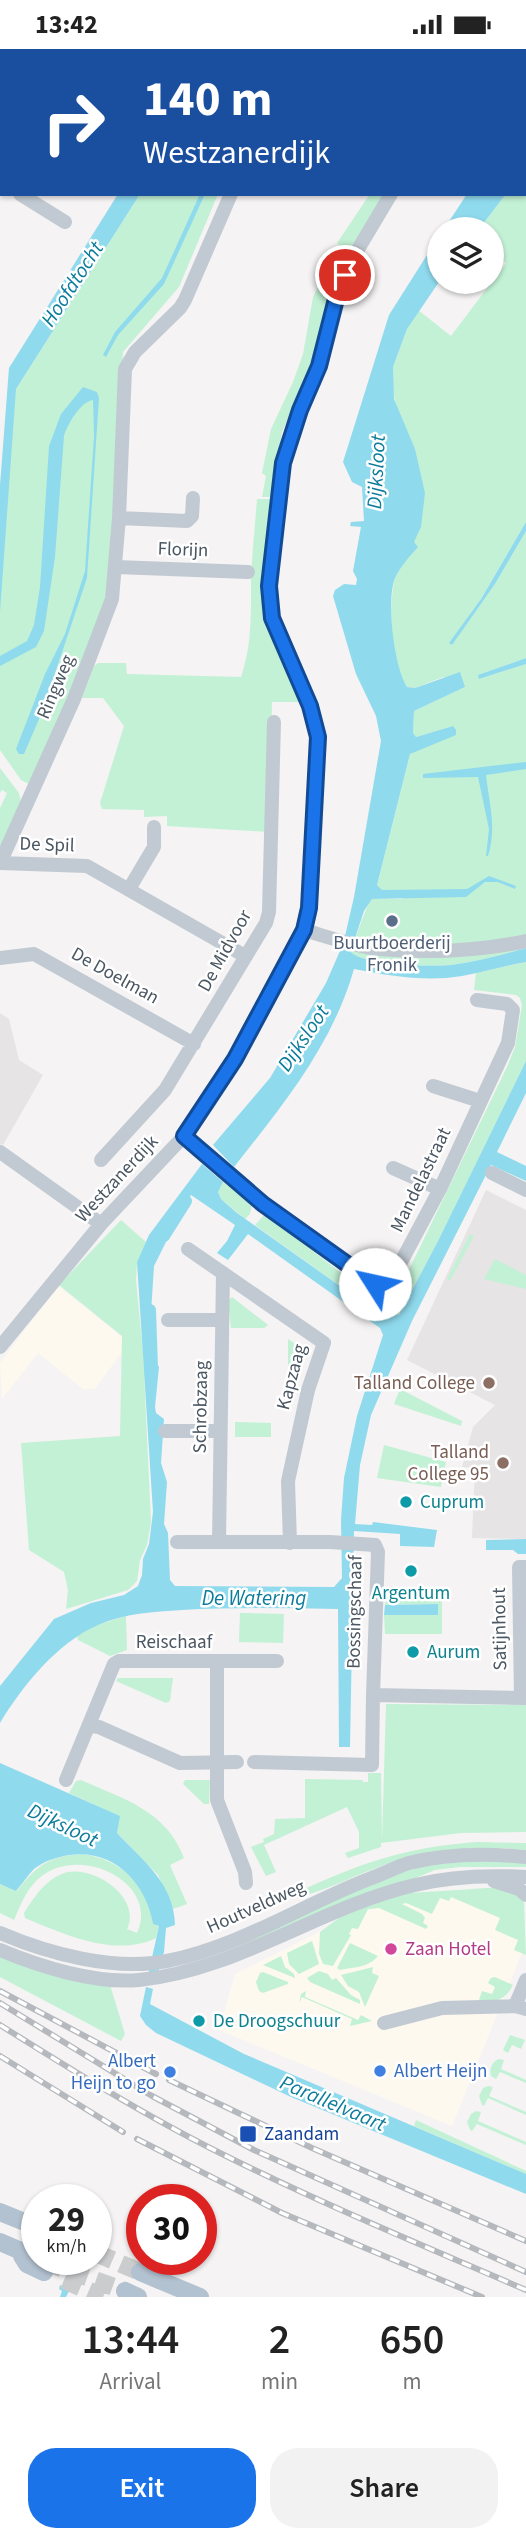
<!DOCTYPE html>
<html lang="en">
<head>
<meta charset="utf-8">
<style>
  body { margin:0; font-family:"Source Sans 3",sans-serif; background:#f2f2f2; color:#222; height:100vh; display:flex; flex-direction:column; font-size:26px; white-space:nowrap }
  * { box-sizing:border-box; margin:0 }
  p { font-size:23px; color:#767676 }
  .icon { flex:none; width:38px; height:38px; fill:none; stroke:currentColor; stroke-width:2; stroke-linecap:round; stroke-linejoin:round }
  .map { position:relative; height:2248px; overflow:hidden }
  .details { display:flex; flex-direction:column; background:#fff; flex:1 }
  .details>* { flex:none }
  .top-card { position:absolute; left:0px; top:0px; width:527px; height:147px; box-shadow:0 2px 5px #0004; background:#1a4fa0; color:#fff; overflow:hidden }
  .tools { position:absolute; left:427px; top:168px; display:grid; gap:14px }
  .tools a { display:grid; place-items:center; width:77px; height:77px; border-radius:50%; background:#fff; box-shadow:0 2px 5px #0004; font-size:35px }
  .speed { position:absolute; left:21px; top:2135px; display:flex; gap:14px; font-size:35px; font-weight:700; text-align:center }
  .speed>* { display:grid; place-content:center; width:91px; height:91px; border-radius:50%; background:#fff; box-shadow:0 2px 5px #0004; line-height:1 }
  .speed small { font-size:18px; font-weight:400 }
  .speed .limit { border:10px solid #d22; background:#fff; color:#111 }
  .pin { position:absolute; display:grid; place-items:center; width:60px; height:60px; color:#fff; margin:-30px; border:4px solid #fff; border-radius:50%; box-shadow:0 2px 7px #0007 }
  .me { position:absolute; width:77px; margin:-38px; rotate:305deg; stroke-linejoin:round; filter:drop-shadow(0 0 5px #0008) }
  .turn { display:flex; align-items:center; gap:24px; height:147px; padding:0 28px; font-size:32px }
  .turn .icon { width:91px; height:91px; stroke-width:2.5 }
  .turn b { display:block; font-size:49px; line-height:60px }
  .eta { display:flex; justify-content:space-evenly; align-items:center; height:119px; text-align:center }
  .eta b { font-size:42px; font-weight:600; line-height:49px }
  .button { display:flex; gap:14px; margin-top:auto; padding:14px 28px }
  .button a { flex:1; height:80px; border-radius:28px; background:#1a73e8; color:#fff; font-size:28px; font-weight:600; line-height:80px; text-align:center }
  .button a+a { background:#f2f2f2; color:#222 }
  .status { display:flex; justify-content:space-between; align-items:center; height:49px; padding:0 35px; background:#fff; direction:ltr }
  .status svg { height:19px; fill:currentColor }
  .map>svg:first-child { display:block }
  .commercial { fill:#fdf9ef }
  .education { fill:#e6e4e5 }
  .green { fill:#c3f1d5 }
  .water { fill:#90daee; fill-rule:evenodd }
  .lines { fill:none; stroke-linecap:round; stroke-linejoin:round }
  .canal { stroke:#90daee; stroke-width:12 }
  .major-tunnel { stroke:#caccce; stroke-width:18; stroke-dasharray:18 9; stroke-linecap:butt }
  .minor { stroke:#c1cad2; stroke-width:14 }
  .major { stroke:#b3c2d1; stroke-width:18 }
  .rail-casing { stroke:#b5b8bd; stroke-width:6 }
  .rail { stroke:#fff; stroke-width:3.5; stroke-dasharray:10; stroke-linecap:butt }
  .route-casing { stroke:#114b97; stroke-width:18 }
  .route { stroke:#1a73e8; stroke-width:12 }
  .service-dot { fill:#5c6f8a; stroke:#fff; stroke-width:2.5 }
  .education-dot { fill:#8d6e63; stroke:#fff; stroke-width:2.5 }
  .culture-dot { fill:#0f9aa8; stroke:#fff; stroke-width:2.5 }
  .hotel-dot { fill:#d1479c; stroke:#fff; stroke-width:2.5 }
  .shop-dot { fill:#3f7fe0; stroke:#fff; stroke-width:2.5 }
  .transit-dot { fill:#1a4fb4; stroke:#fff; stroke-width:2.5 }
  .labels { text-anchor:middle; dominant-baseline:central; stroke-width:5; stroke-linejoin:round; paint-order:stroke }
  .street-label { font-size:19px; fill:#4a5661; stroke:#fff }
  .service-label { font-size:19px; fill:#4e5e75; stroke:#fff }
  .education-label { font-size:19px; fill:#785e54; stroke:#fff; text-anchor:end }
  .culture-label { font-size:19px; fill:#0d838f; stroke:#fff; text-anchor:start }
  .hotel-label { font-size:19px; fill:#b23c85; stroke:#fff; text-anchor:start }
  .shop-label { font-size:19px; fill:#366cbe; stroke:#fff; text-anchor:end }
  .transit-label { font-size:19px; fill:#164399; stroke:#fff; text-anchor:start }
  .water-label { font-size:21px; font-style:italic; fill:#0c7c9b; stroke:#fff }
</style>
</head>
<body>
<div class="status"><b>13:42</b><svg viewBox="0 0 49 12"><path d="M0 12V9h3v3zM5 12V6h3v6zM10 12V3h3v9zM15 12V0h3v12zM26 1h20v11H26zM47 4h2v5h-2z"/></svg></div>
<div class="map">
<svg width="526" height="2248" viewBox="0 0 526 2248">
  <rect width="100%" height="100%" fill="#f5f3f3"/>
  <path class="commercial" d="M58,1237L122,1288V1303L95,1340H83L38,1304L2,1350L0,1314Z
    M459,1840L507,1846L526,1894L452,2077L219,1981L235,1925L357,1864Z"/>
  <path class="education" d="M0,964L9,970L19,1011L43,1026L3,1096L0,1095Z
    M486,1141L526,1161V1490L472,1489L475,1419L462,1418L473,1378L495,1356L407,1311Z"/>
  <path class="green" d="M526,119V473L481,550L450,594L452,595L495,535L526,482V609L479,626V630L526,615V899C502,906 476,913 451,916C433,918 358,916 350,902L369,853L372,850H403L404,841H381L377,836L410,705L453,677L416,688L413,684L414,662L465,638L443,628L415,639L407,638C390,613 388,558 395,529L421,478L392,337L393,318L407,280L418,261L451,287L506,214L492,204V180H479L506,145H525Z
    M140,145H218L179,238L123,303L112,534L35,732L29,735L21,731L0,701V473L11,340H16Z
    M370,145H386L352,197L338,225L305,332L282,383L271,448H262L266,427L262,424L271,380L293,333L303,305L313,248L339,196L337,194Z
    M257,450H271L263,536L304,653H272L269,783L167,777V767L144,768V761L102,760L100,754L124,677L103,649H82L94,617L98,614H126L127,625L241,628C252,597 251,564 251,531C252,504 255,477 257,450Z
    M0,719L19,744L21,753L0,801V759L7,744L2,741L0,744Z
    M526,913V1012L438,1192L399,1266L378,1264L255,1176L265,1165L381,1255L392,1256L507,1018L515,998L522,956L520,949L516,946L474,941L476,924Z
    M223,1133L252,1156L250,1165L245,1170L221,1150L218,1143Z
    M121,1171L146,1193L137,1213L136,1231L143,1304L151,1473L147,1496L140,1511L137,1532L128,1541L66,1560L68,1541L64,1523L29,1501L21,1394L120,1387L122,1287L59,1236Z
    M470,1185L474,1187L450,1232L447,1230Z
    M495,1210L526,1226V1240L484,1230Z
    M232,1248L268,1276L264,1279H231L228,1252Z
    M288,1290L307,1303L288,1362Z
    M400,1340L462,1372L461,1377L394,1355Z
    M235,1373L271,1374V1388H235Z
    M384,1396L446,1413L441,1438L377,1429Z
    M386,1546L442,1547V1585H385L384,1566L438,1565L437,1555L385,1556Z
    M240,1564L284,1565L283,1594L239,1593Z
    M126,1567L127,1601L110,1607L78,1591L77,1587L97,1576Z
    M118,1629H173L170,1652L166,1654L116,1632Z
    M386,1655L526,1656V1783L461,1784L381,1794V1798L348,1809L345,1804L359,1799V1783L347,1758L264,1796L276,1823L266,1827L251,1798L264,1793L263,1790L274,1785L275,1770L305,1769V1730L363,1731V1733H368V1724H381L382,1792Z
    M81,1731C123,1750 166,1761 184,1809L170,1816L187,1855L173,1860L158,1826L117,1784L119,1767L69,1744L76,1732Z
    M185,1731H210L209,1755H204L183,1735Z
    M476,1793L526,1794V1801C486,1796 431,1800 392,1813C359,1824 329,1841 296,1849L294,1845C360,1814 402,1799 476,1793Z
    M83,1805C122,1811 147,1836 153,1875L159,1877L156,1889C116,1909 63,1885 25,1869L24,1864C34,1849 44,1832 62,1825C90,1813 143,1848 127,1880L137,1884C161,1832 74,1791 35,1833C25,1844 20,1857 14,1871L0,1864V1835L17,1842C37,1816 49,1807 83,1805Z
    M460,1811L526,1813V1818H460L435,1821L242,1899L239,1894L385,1828L421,1818Z
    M503,1838L521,1847L524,1853L526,1906L514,1901L518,1891L495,1881L500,1869L451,1848L449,1852L440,1849L432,1865L406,1854L402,1855L422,1865L425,1869L423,1874L428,1877L426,1880L379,1859L368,1860L358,1880L352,1879L349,1885L351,1886L333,1917L323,1915L319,1905L320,1883L339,1869L368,1856L410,1844Z
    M312,1892L319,1915L299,1925L289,1915L287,1904Z
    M350,1894L378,1907C368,1919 354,1918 340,1921L337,1919Z
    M281,1907L285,1918L294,1925L295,1929L263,1916Z
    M0,1908L77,1933L110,1936L125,1985L121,1992L0,1928Z
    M373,1918L372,1924L379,1927L365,1958L359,1943L348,1937L341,1926Z
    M319,1922L328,1925L332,1931L336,1929L351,1946L360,1951V1955L310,1933L307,1929Z
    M263,1923L288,1933V1935L263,1944L259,1942L256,1933L260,1924Z
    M495,1928L513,1936C505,1952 495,1953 479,1951L482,1942L492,1945L495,1938L488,1934L491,1929Z
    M306,1942L305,1948L358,1971L361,1966L372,1972L350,1977L352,1970L302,1948L299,1954L301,1945Z
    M510,1986L525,1991L521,2000L512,1996L508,2004L503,2001Z
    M499,2010L504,2011L501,2020L526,2031V2034L500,2023L496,2030L491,2027C489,2021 492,2012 499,2010Z
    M488,2037L493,2038L489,2047L526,2063V2066L488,2049L484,2057L482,2056L479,2047L483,2039Z
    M476,2062L481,2063L478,2072L526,2093V2096L477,2075L472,2082L470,2081L467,2073L471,2065Z
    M416,2071L526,2122V2125L414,2077Z"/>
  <path class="water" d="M118,145H140L16,340L0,563V436L9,319Z
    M200,145H205L164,235L118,286L106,308L103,306L115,283L162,229Z
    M467,145H506L479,180H444Z
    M439,187V233L407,280L393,318L394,350L415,400L425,444L421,478L414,493L418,498C410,507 400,518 395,529C386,552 394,618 407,638L415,639L460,623L465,638L414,662L413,684L416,688L453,677L456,681V686L410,705L377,836L382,841L467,840L489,827L516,837L515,840L498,833H485L466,848L372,850L364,862L355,889L345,887L354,848L381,692L376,667L356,625L333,547L335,541L344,535L356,536L357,530L353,522L361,478L350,477L351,473L364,472L362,438L352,433L343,413L389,266Z
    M83,338L97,343L99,349L87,529L42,663L24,705H19L16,700L45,625L65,585L85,522L94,387L93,351C81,352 67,376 64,387L55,508L44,582L36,598L0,617V607L27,592L34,576L40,538L49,397L61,365Z
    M526,473V482L495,535L452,596L449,594L481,550Z
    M526,609V615L479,630L478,626Z
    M526,713V720L486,726C489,754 497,779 488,807H486L489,780L478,728L423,729V725Z
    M343,895L352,897L350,902C359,916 433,918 451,916C476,913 502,906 526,899V913C505,917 484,923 462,927C427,933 389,927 354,920C332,997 282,1057 234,1118L213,1096L270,1029L326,934Z
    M526,1012V1044L497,1103L526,1117V1132L491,1116L412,1272L371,1366L360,1416L355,1475L372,1476L373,1473L437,1481L434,1498L400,1497V1485L354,1482L350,1698H339L338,1560C286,1559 234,1558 182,1561C153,1563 125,1564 98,1576C57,1594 23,1636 0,1674V1637L54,1570L91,1554L124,1546L138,1537L142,1526L143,1510L149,1495L153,1463L137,1213L149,1186L202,1115L223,1133L218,1143L221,1150L237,1164L378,1264L399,1266L438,1192ZM191,1146L235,1176L227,1192L217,1204L228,1211L248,1185L380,1279L383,1286L357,1367L344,1429L341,1471L342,1529L334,1538L175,1537L170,1531L168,1484L164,1475L167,1433L161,1414L164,1370L156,1364L155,1358L159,1318L152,1307L150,1279L154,1217L169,1187L171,1166L180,1161Z
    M526,1490V1505H518L513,1501H486V1491Z
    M438,1555V1566H384L385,1556Z
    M0,1714L120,1767L117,1784C143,1812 174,1834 175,1876L166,1879L164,1903L156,1931H147L159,1877L153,1875C146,1834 114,1800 70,1806C57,1808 44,1812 34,1820C28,1826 22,1835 16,1842L0,1835Z
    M146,1938L153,1940L150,1955L244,2005L526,2125V2145L291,2048L156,1984L146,1976L140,1967Z
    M84,2210H93L74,2233L66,2248H60L62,2242L59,2240L60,2236L65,2238L70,2227H73L78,2216L82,2215Z"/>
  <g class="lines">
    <path class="canal" d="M164,1187L186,1152
      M150,1261L152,1319"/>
    <path class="major-tunnel" d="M96,2204L140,2223
      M45,2213L125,2242
      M64,2231L103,2248"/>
    <path class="minor" d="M36,2L37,0
      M264,2V0
      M487,2L488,0
      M0,59L2,56
      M0,133L2,134
      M20,145L65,173
      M119,469L187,472L192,467L193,449
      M116,518L248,523
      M0,814L74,650L112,550L119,469L125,320L135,303L180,259L185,251L231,145
      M0,814L87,817L245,907
      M129,840L154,798V778
      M304,881C328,888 353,897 378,900C426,904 479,902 526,892
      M0,909L34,905L194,995
      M433,1037L480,1052
      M184,1087L263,1155L375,1235L385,1236L393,1228L440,1140L508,994L513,961L507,955L477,951
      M0,1103L101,1175
      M101,1111L165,1041L266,874L269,863L274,673
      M393,1119L440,1140
      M492,1124L526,1141
      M188,1200L324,1294L308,1341L288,1432L290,1494
      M168,1271H222
      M0,1298L101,1175L184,1087L235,1010L304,881L309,859L318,688L310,657L272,569L269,537L282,420L288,395L322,308L337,246L354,207L391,145
      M165,1382H219
      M219,1492L223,1224
      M177,1493H330L375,1496L378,1503L373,1646
      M217,1613V1751L245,1823L246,1834
      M521,1649L519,1518H526
      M90,1677L99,1678L180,1714L237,1713
      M254,1713L372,1716L373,1646L526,1649
      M66,1731L114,1615L119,1612H277
      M494,1832L519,1840L526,1846
      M0,1884C49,1905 113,1922 167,1912C239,1898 302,1856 369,1830C383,1825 396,1818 409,1814C448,1804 486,1804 526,1808
      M0,1901C40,1918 96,1935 139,1931C238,1921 320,1858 415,1836C451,1827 489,1826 526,1828
      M515,1957L526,1931
      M384,1974L442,1959L515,1957L526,1960"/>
    <path class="major" d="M0,2163L37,2178
      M0,2193L37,2209
      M22,2207L27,2215L44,2223
      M140,2223L200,2248
      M125,2242L138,2248"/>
    <defs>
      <path id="rail" d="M0,1942L156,2025
        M0,1954L152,2047L254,2101L526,2223
        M0,1976C72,2021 144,2066 220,2104C320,2154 424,2197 526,2241
        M0,2007L123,2083
        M169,2031L312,2099L526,2192
        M137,2090L282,2164L482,2248"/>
    </defs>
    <use href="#rail" class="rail-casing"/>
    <use href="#rail" class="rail"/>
  </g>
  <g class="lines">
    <defs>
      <path id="route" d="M345,226L337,246L319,317L300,361L283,414L269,537L272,569L310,657L318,688L309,859L304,881L235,1010L184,1087L263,1155L375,1235"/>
    </defs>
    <use href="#route" class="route-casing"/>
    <use href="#route" class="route"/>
  </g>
  <circle class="service-dot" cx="392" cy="872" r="7"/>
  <g class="education-dot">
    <circle cx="489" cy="1334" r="7"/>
    <circle cx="503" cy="1414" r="7"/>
  </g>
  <g class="culture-dot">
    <circle cx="406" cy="1453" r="7"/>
    <circle cx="411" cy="1522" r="7"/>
    <circle cx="413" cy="1603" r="7"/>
    <circle cx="199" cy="1972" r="7"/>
  </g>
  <circle class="hotel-dot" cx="391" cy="1900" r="7"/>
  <g class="shop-dot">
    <circle cx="380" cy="2022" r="7"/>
    <circle cx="170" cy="2023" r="7"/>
  </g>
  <rect class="transit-dot" x="239" y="2076" width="18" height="18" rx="3.5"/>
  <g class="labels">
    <g class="street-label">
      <text transform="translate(183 501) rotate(2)">Florijn</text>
      <text transform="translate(56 638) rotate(-67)">Ringweg</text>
      <text transform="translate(47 796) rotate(2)">De Spil</text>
      <text transform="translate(225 902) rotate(-61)">De Midvoor</text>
      <text transform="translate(115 927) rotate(29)">De Doelman</text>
      <text transform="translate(117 1130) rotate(-47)">Westzanerdijk</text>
      <text transform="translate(421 1131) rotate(-64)">Mandelastraat</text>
      <text transform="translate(292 1328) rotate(-75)">Kapzaag</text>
      <text transform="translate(201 1358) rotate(-89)">Schrobzaag</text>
      <text transform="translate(355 1563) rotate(-89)">Bossingschaaf</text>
      <text transform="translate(500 1580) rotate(-91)">Satijnhout</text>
      <text x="174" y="1593">Reischaaf</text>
      <text transform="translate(256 1858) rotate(-24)">Houtveldweg</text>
    </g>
    <g class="service-label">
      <text x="392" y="894">Buurtboerderij<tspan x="392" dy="22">Fronik</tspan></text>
    </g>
    <g class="education-label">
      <text x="475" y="1334">Talland College</text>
      <text x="489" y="1403">Talland<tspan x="489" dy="22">College 95</tspan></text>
    </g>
    <g class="culture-label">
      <text x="420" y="1453">Cuprum</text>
      <text x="411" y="1544" text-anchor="middle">Argentum</text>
      <text x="427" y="1603">Aurum</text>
      <text x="213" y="1972">De Droogschuur</text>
    </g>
    <g class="hotel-label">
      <text x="405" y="1900">Zaan Hotel</text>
    </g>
    <g class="shop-label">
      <text x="156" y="2012">Albert<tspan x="156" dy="22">Heijn to go</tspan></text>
      <text x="394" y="2022" text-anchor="start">Albert Heijn</text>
    </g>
    <g class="transit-label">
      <text x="264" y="2085">Zaandam</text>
    </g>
    <g class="water-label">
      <text transform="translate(72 235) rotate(-57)">Hoofdtocht</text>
      <text transform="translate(376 423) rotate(-87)">Dijksloot</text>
      <text transform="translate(303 989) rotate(-56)">Dijksloot</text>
      <text x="254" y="1549">De Watering</text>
      <text transform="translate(63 1776) rotate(25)">Dijksloot</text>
      <text transform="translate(333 2054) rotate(23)">Parallelvaart</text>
    </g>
  </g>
</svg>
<div class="tools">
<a><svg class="icon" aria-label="layers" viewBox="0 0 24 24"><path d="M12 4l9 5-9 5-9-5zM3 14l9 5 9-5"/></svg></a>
</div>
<div class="speed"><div>29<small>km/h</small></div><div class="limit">30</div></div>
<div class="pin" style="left:345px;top:226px;background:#d93025"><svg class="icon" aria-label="arrive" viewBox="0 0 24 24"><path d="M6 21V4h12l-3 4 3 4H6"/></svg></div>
<svg class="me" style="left:375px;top:1235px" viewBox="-20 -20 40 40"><circle r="19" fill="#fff"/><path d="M0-13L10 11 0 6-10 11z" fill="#1a73e8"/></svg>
<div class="top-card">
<div class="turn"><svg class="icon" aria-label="right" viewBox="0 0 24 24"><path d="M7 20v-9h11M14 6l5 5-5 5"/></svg><div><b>140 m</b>Westzanerdijk</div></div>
</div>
</div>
<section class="details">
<div class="eta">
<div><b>13:44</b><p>Arrival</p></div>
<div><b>2</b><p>min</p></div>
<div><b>650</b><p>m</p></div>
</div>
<div class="button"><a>Exit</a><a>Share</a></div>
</section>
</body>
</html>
